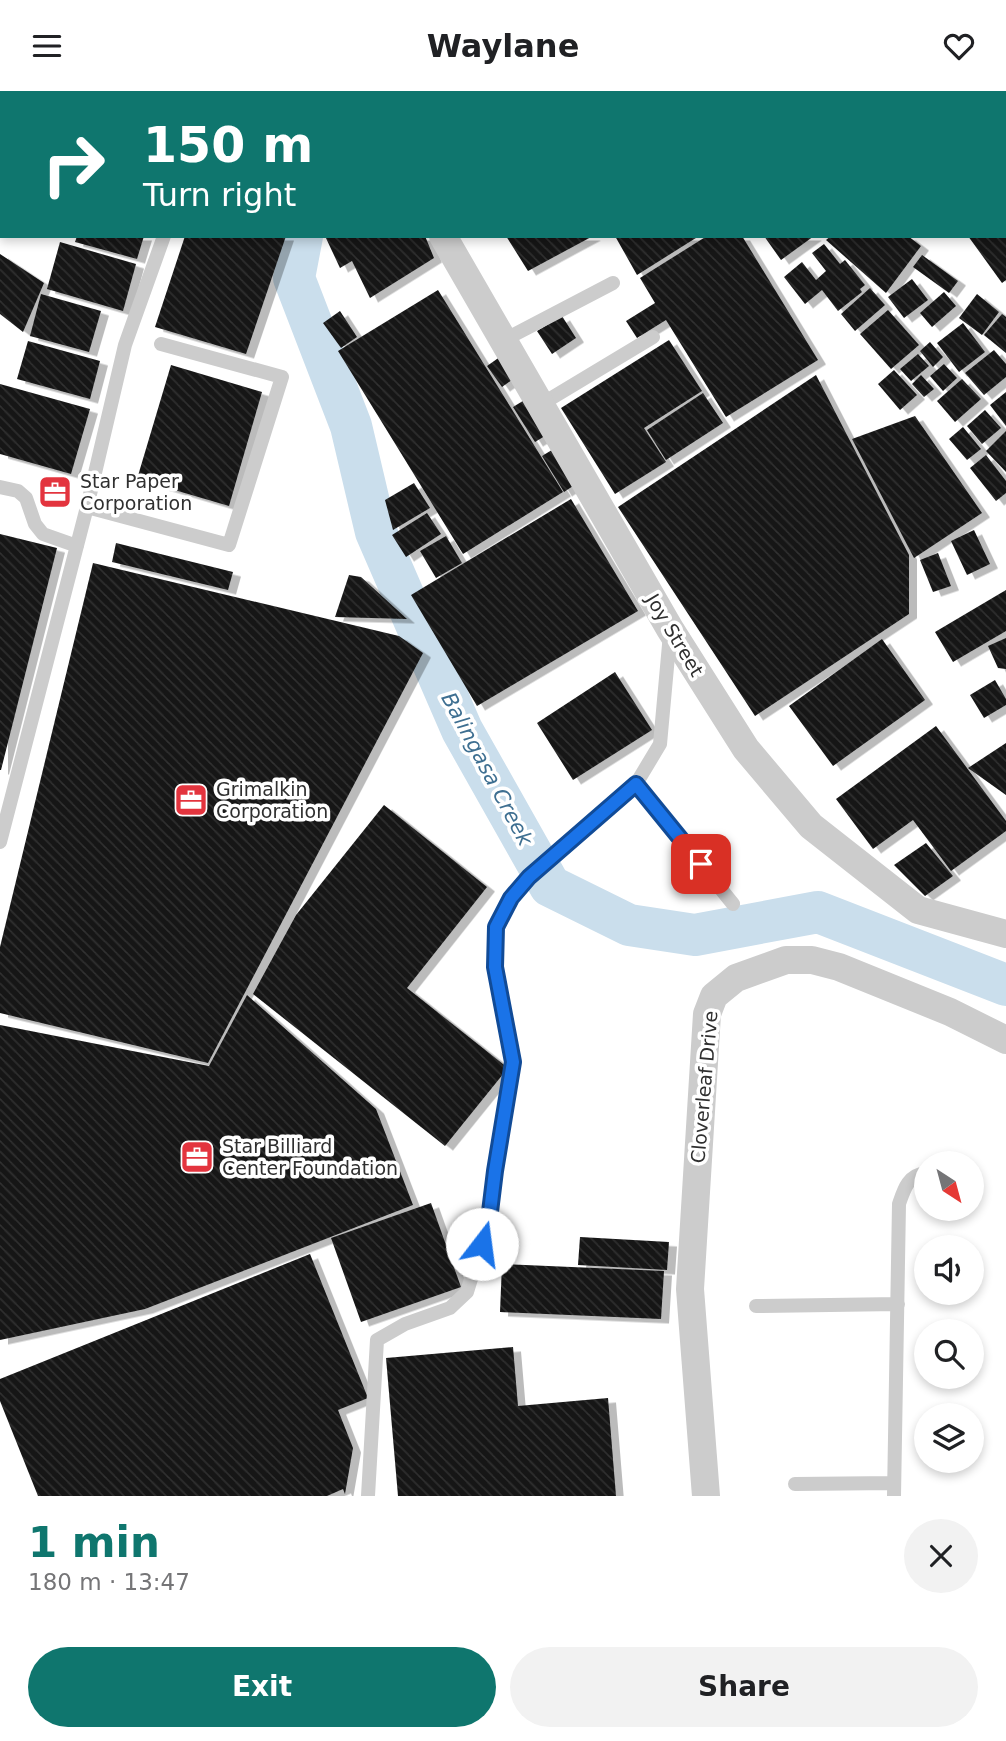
<!DOCTYPE html>
<html lang="en">
<head>
<meta charset="utf-8">
<style>
  body { margin:0; font-family:"DejaVu Sans",sans-serif; background:#f2f2f2; color:#202124; height:100vh; display:flex; flex-direction:column; font-size:26px; white-space:nowrap }
  * { box-sizing:border-box; margin:0 }
  p { font-size:23px; color:#757577 }
  .icon { flex:none; width:38px; height:38px; fill:none; stroke:currentColor; stroke-width:2; stroke-linecap:round; stroke-linejoin:round }
  .map { position:relative; height:1405px; overflow:hidden }
  .sheet { display:flex; flex-direction:column; background:#fff; flex:1 }
  .sheet>* { flex:none }
  .top-card { position:absolute; left:0px; top:0px; width:1006px; height:147px; box-shadow:0 4px 10px #0003; background:#0f766e; color:#fff; overflow:hidden }
  .needle { width:46px; rotate:144deg }
  .controls { position:absolute; left:914px; top:1060px; display:grid; gap:14px }
  .controls a { display:grid; place-items:center; width:70px; height:70px; border-radius:50%; background:#fff; box-shadow:0 4px 10px #0003; font-size:35px }
  .pin { position:absolute; display:grid; place-items:center; width:60px; height:60px; color:#fff; margin:-30px; border-radius:14px; box-shadow:0 4px 10px #0006 }
  .me { position:absolute; width:77px; margin:-38px; rotate:15deg; stroke-linejoin:round; filter:drop-shadow(0 0 5px #0008) }
  .turn { display:flex; align-items:center; gap:24px; height:147px; padding:0 28px; font-size:32px }
  .turn .icon { width:91px; height:91px; stroke-width:2.5 }
  .turn b { display:block; font-size:49px; line-height:60px }
  .round { display:grid; place-items:center; flex:none; width:74px; height:74px; border-radius:37px; background:#f2f2f2 }
  .head { display:flex; align-items:center; justify-content:space-between; height:119px; padding:0 28px }
  h1 { font-size:42px; font-weight:700; line-height:52px; color:#0f766e }
  .cta { display:flex; gap:14px; margin-top:auto; padding:14px 28px }
  .cta a { flex:1; height:80px; border-radius:42px; background:#0f766e; color:#fff; font-size:28px; font-weight:700; line-height:80px; text-align:center }
  .cta a+a { background:#f2f2f2; color:#202124 }
  header { display:flex; justify-content:space-between; align-items:center; height:91px; padding:0 28px; background:#fff; font-size:32px; font-weight:700 }
  .map>svg:first-child { display:block }
  .lines { fill:none; stroke-linecap:round; stroke-linejoin:round }
  .river { stroke:#cadeec; stroke-width:42 }
  .building { fill:url(#building-back-hatch); filter:url(#shadow) }
  .service { stroke:#ccc; stroke-width:14 }
  .minor { stroke:#ccc; stroke-width:28 }
  .route-casing { stroke:#114b97; stroke-width:18 }
  .route { stroke:#1a73e8; stroke-width:12 }
  .labels { text-anchor:middle; dominant-baseline:central; stroke-width:7; stroke-linejoin:round; paint-order:stroke }
  .poi-label { font-size:19px; fill:#2f2f2f; stroke:#fff; text-anchor:start }
  .street-label { font-size:19px; fill:#2f2f2f; stroke:#fff }
  .water-label { font-size:21px; font-style:italic; fill:#3e6f91; stroke:#fff }
</style>
</head>
<body>
<header><svg class="icon" aria-label="menu" viewBox="0 0 24 24"><path d="M4 6h16M4 12h16M4 18h16"/></svg>Waylane<svg class="icon" aria-label="heart" viewBox="0 0 24 24"><path d="M12 20l-8-8c-3-5 5-10 8-4 3-6 11-1 8 4z"/></svg></header>
<div class="map">
<svg width="1006" height="1405" viewBox="0 0 1006 1405">
  <defs>
    <pattern id="building-back-hatch" width="6" height="6" patternUnits="userSpaceOnUse" patternTransform="scale(1.75)"><rect width="6" height="6" fill="#161616"/><path d="M-1 5l2 2M0 0l6 6M5-1l2 2" fill="none" stroke="#303030"/></pattern>
    <filter id="shadow"><feDropShadow dx="8" dy="4.5" stdDeviation="0" flood-color="#0004"/></filter>
  </defs>
  <rect width="100%" height="100%" fill="#fff"/>
  <g class="lines">
    <path class="river" d="M22,0L25,2
      M302,145L294,187L351,335L376,441L462,639L550,795L629,834L695,844L818,821L1006,894"/>
  </g>
  <path class="building" d="M77,145H144L137,168L75,151Z
    M185,145H286L246,263L155,236Z
    M325,145H425L434,167L370,207L352,170L340,177Z
    M506,145H593L528,180Z
    M615,145H699L637,184Z
    M707,145H742L818,269L726,326L666,229L637,247L626,230L655,212L640,187Z
    M764,145H814L781,169Z
    M831,145H908L921,155L886,202L826,149Z
    M968,145H1006V189L1002,192Z
    M60,151L136,173L123,220L47,198Z
    M824,153L840,173L845,169L865,194L860,198L862,201L838,220L822,199L805,213L784,186L802,171L816,189L826,180L812,162Z
    M0,163L44,192L23,241L0,223Z
    M922,164L958,190L949,202L913,176Z
    M912,188L928,209L904,227L888,206Z
    M870,197L885,214L855,240L841,223Z
    M438,199L563,401L463,463L338,260Z
    M944,201L956,215L932,236L920,222Z
    M41,203L101,220L89,261L30,245Z
    M977,203L999,221L982,244L959,227Z
    M888,219L919,254L891,278L860,243Z
    M340,220L357,246L341,257L323,232Z
    M1002,223L1006,226V262L984,244Z
    M562,225L576,247L552,263L537,240Z
    M963,232L985,261L959,281L937,252Z
    M669,249L702,300L644,337L666,371L615,403L561,317Z
    M28,250L100,270L90,308L17,288Z
    M930,251L943,266L933,276L920,260Z
    M994,259L1006,273V286L984,304L965,282Z
    M504,263L519,284L502,296L487,275Z
    M918,263L929,275L911,290L900,278Z
    M944,273L957,287L943,300L930,285Z
    M171,274L262,301L229,415L137,388Z
    M894,279L917,304L900,319L878,293Z
    M816,284L909,464V523L755,625L618,416Z
    M921,284L934,298L924,306L912,293Z
    M962,288L981,308L955,331L937,310Z
    M0,293L90,318L71,383L0,363Z
    M1006,301V335L990,314Z
    M703,302L723,332L666,369L647,339Z
    M531,305L553,340L535,351L513,316Z
    M985,319L1001,337L982,353L967,335Z
    M915,325L982,422L914,467L852,348Z
    M963,336L981,358L967,369L949,348Z
    M1006,340V381L986,360Z
    M560,354L582,389L564,401L542,365Z
    M986,364L1006,390V402L996,410L970,377Z
    M414,392L430,417L393,439L385,409Z
    M571,408L638,520L477,615L411,504Z
    M427,422L441,443L406,466L392,444Z
    M974,439L990,473L967,484L951,450Z
    M0,443L57,457L1,679H0Z
    M446,445L462,472L436,487L420,460Z
    M116,452L233,481L228,499L112,471Z
    M938,462L951,495L933,501L920,469Z
    M93,472L399,545L423,562L208,972L0,922V856Z
    M349,484L361,486L407,528L335,526Z
    M1006,499V540L953,571L935,541Z
    M1006,547V578L998,577L988,555Z
    M882,548L925,609L833,675L789,615Z
    M615,581L652,639L573,689L537,632Z
    M995,589L1006,608V614L984,627L970,604Z
    M936,635L1006,730V740L951,780L913,729L873,758L836,708Z
    M1006,652V704L968,677Z
    M384,714L487,796L407,897L508,977L445,1055L253,903L296,824Z
    M926,752L953,785L925,805L894,774Z
    M247,904L376,1018L413,1114L145,1218L0,1249V934L209,975Z
    M431,1112L461,1196L361,1231L331,1147Z
    M580,1146L669,1151L667,1179L578,1174Z
    M310,1163L368,1307L338,1319L353,1357L345,1403L343,1398L327,1405H38L0,1310V1288Z
    M502,1173L664,1180L661,1228L500,1221Z
    M513,1256L518,1315L608,1307L616,1405H398L386,1267Z"/>
  <g class="lines">
    <path class="service" d="M214,2L215,0
      M502,250L613,192
      M540,314L653,246
      M0,396L18,400L26,407L35,433L43,443L77,455
      M87,416L229,454L282,286L161,253
      M636,693L733,813
      M0,751L87,416L125,254L164,145
      M756,1215L898,1213
      M795,1393L894,1392
      M368,1405L377,1249L405,1233L450,1217L467,1201L489,1129L495,1080L513,971L495,876L497,836L511,808L529,786L636,693L660,653L670,543
      M894,1405L899,1113C904,1098 908,1084 926,1082"/>
    <path class="minor" d="M386,0V2
      M863,0L865,2
      M1004,5H1006
      M0,22L2,17
      M443,145L670,538L746,658L811,735L918,819L1006,843
      M706,1405L690,1198L707,923L714,905L736,887L786,869H812L839,876L950,921L1006,949"/>
  </g>
  <g class="lines">
    <defs>
      <path id="route" d="M482,1153L489,1129L495,1080L513,971L495,876L496,836L511,807L529,786L636,693L701,773"/>
    </defs>
    <use href="#route" class="route-casing"/>
    <use href="#route" class="route"/>
  </g>
  <defs>
    <symbol id="office-square" viewBox="-11 -11 22 22"><rect x="-9" y="-9" width="18" height="18" rx="4" fill="#e3343e" stroke="#fff"/><path d="M-6-3h4V-5.5h4V-3h4V5H-6ZM-1-4.5V-3h2v-1.5ZM-6 0V1H6V0Z" fill="#fff"/></symbol>
  </defs>
  <g fill-rule="evenodd">
    <use href="#office-square" x="36" y="382" width="38" height="38"/>
    <use href="#office-square" x="172" y="690" width="38" height="38"/>
    <use href="#office-square" x="178" y="1047" width="38" height="38"/>
  </g>
  <g class="labels">
    <g class="poi-label">
      <text x="80" y="390">Star Paper<tspan x="80" dy="22">Corporation</tspan></text>
      <text x="216" y="698">Grimalkin<tspan x="216" dy="22">Corporation</tspan></text>
      <text x="222" y="1055">Star Billiard<tspan x="222" dy="22">Center Foundation</tspan></text>
    </g>
    <g class="street-label">
      <text transform="translate(675 544) rotate(59)">Joy Street</text>
      <text transform="translate(704 996) rotate(-85)">Cloverleaf Drive</text>
    </g>
    <g class="water-label">
      <text transform="translate(487 678) rotate(62)">Balingasa Creek</text>
    </g>
  </g>
</svg>
<div class="controls">
<a><svg class="needle" viewBox="-14 -14 28 28"><path d="M0-13l5 13h-10z" fill="#e53935"/><path d="M0 13l5-13h-10z" fill="#757577"/></svg></a>
<a><svg class="icon" aria-label="sound" viewBox="0 0 24 24"><path d="M4 9h4l5-4v14l-5-4H4zM17 9q2 3 0 6"/></svg></a>
<a><svg class="icon" aria-label="search" viewBox="0 0 24 24"><circle cx="10" cy="10" r="6"/><path d="M15 15l6 6"/></svg></a>
<a><svg class="icon" aria-label="layers" viewBox="0 0 24 24"><path d="M12 4l9 5-9 5-9-5zM3 14l9 5 9-5"/></svg></a>
</div>
<div class="pin" style="left:701px;top:773px;background:#d93025"><svg class="icon" aria-label="arrive" viewBox="0 0 24 24"><path d="M6 21V4h12l-3 4 3 4H6"/></svg></div>
<svg class="me" style="left:482px;top:1153px" viewBox="-20 -20 40 40"><circle r="19" fill="#fff"/><path d="M0-13L10 11 0 6-10 11z" fill="#1a73e8"/></svg>
<div class="top-card">
<div class="turn"><svg class="icon" aria-label="right" viewBox="0 0 24 24"><path d="M7 20v-9h11M14 6l5 5-5 5"/></svg><div><b>150 m</b>Turn right</div></div>
</div>
</div>
<section class="sheet">
<div class="head"><div><h1>1 min</h1><p>180 m · 13:47</p></div><a class="round"><svg class="icon" aria-label="close" viewBox="0 0 24 24"><path d="M6 6l12 12M18 6L6 18"/></svg></a></div>
<div class="cta"><a>Exit</a><a>Share</a></div>
</section>
</body>
</html>
